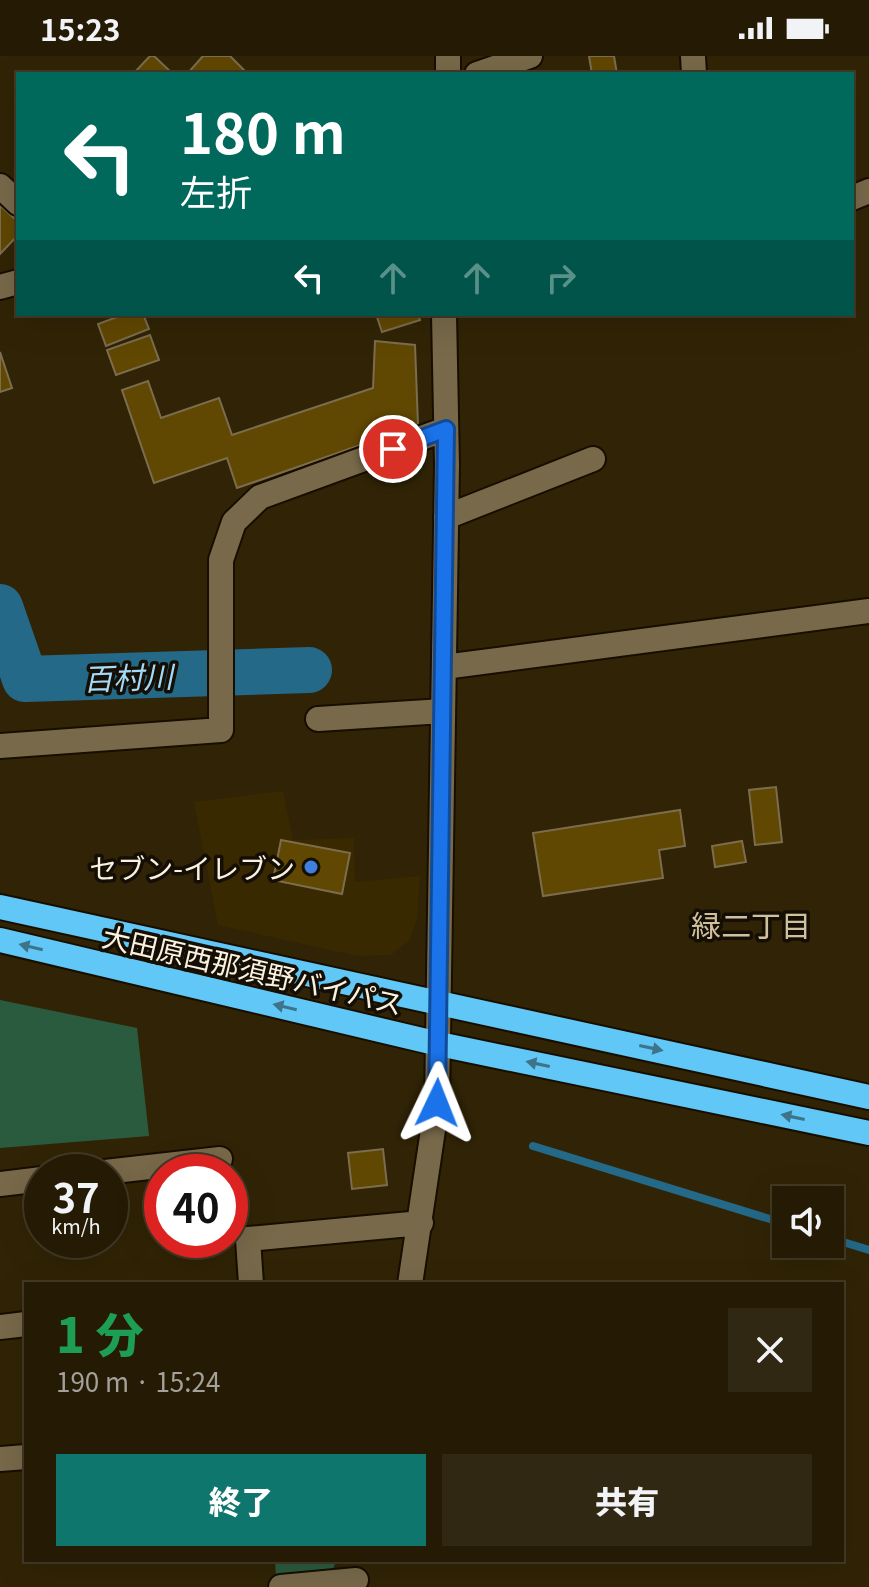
<!DOCTYPE html>
<html lang="ja">
<head>
<meta charset="utf-8">
<style>
  body { margin:0; font-family:Georgia,"Noto Sans JP",serif; background:#312813; color:#f1f3f6; height:100vh; display:flex; flex-direction:column; font-size:30px; white-space:nowrap }
  * { box-sizing:border-box; margin:0 }
  p { font-size:26px; color:#a3a19a }
  .icon { flex:none; width:44px; height:44px; fill:none; stroke:currentColor; stroke-width:2; stroke-linecap:round; stroke-linejoin:round }
  .map { position:relative; flex:1; overflow:hidden }
  .details { position:absolute; left:24px; top:1226px; width:820px; height:280px; display:flex; flex-direction:column; background:#251b04; border-radius:0px; box-shadow:0 8px 32px #0002,0 0 0 2px #423926 }
  .details>* { flex:none }
  .hud { position:absolute; left:16px; top:16px; width:838px; height:244px; border-radius:0px; box-shadow:0 8px 32px #0002,0 0 0 2px #423926; background:#00695c; color:#fff; overflow:hidden }
  .controls { position:absolute; left:772px; top:1130px; display:grid; gap:16px }
  .controls a { display:grid; place-items:center; width:72px; height:72px; border-radius:0px; background:#251b04; box-shadow:0 8px 32px #0002,0 0 0 2px #423926; font-size:40px }
  .speed { position:absolute; left:24px; top:1098px; display:flex; gap:16px; font-size:40px; font-weight:700; text-align:center }
  .speed>* { display:grid; place-content:center; width:104px; height:104px; border-radius:50%; background:#251b04; box-shadow:0 8px 32px #0002,0 0 0 2px #423926; line-height:1 }
  .speed small { font-size:20px; font-weight:400 }
  .speed .limit { border:12px solid #d22; background:#fff; color:#111 }
  .pin { position:absolute; display:grid; place-items:center; width:68px; height:68px; color:#fff; margin:-34px; border:4px solid #fff; border-radius:50%; box-shadow:0 2px 8px #0007 }
  .me { position:absolute; width:88px; margin:-44px; rotate:2deg; stroke-linejoin:round; filter:drop-shadow(0 0 6px #0008) }
  .turn { display:flex; align-items:center; gap:28px; height:168px; padding:0 32px; font-size:36px }
  .turn .icon { width:104px; height:104px; stroke-width:2.5 }
  .turn b { display:block; font-size:56px; line-height:68px }
  .lanes { display:flex; align-items:center; height:76px; padding:0 32px; background:#0003; justify-content:center; gap:40px; direction:ltr }
  .lanes .off { opacity:.35 }
  .round { display:grid; place-items:center; flex:none; width:84px; height:84px; border-radius:0px; background:#312813 }
  .summary { display:flex; align-items:center; justify-content:space-between; height:136px; padding:0 32px }
  h1 { font-size:48px; font-weight:800; line-height:60px; color:#1e9e55 }
  .button { display:flex; gap:16px; margin-top:auto; padding:16px 32px }
  .button a { flex:1; height:92px; border-radius:0px; background:#0f766e; color:#fff; font-size:32px; font-weight:800; line-height:92px; text-align:center }
  .button a+a { background:#312813; color:#f1f3f6 }
  .status { display:flex; justify-content:space-between; align-items:center; height:56px; padding:0 40px; background:#251b04; direction:ltr }
  .status svg { height:22px; fill:currentColor }
  .map>svg:first-child { display:block }
  .built { fill:#392901 }
  .green { fill:#2a5b3e }
  .lines { fill:none; stroke-linecap:round; stroke-linejoin:round }
  .stream { stroke:#246988; stroke-width:8 }
  .river { stroke:#246988; stroke-width:46 }
  .building { fill:#604702; stroke:#7b6d4e; stroke-width:2 }
  .minor-casing { stroke:#170e00; stroke-width:28 }
  .highway-casing { stroke:#170e00; stroke-width:28 }
  .minor { stroke:#78694a; stroke-width:24 }
  .highway { stroke:#60c7f7; stroke-width:24 }
  .oneway { fill:#3e748a }
  .route-casing { stroke:#114b97; stroke-width:20 }
  .route { stroke:#1a73e8; stroke-width:14 }
  .shop-dot { fill:#3f7fe0; stroke:#140e04; stroke-width:3 }
  .labels { text-anchor:middle; dominant-baseline:central; stroke-width:7; stroke-linejoin:round; paint-order:stroke }
  .poi-label { font-size:28px; fill:#faf1e0; stroke:#140e04; text-anchor:end }
  .street-label { font-size:28px; fill:#faf1e0; stroke:#140e04 }
  .water-label { font-size:30px; font-style:italic; fill:#a4daf7; stroke:#140e04 }
  .neighbourhood-label { font-size:30px; fill:#d0c09e; stroke:#140e04 }
</style>
</head>
<body>
<div class="status"><b>15:23</b><svg viewBox="0 0 49 12"><path d="M0 12V9h3v3zM5 12V6h3v6zM10 12V3h3v9zM15 12V0h3v12zM26 1h20v11H26zM47 4h2v5h-2z"/></svg></div>
<div class="map">
<svg width="869" height="1531" viewBox="0 0 869 1531">
  <rect width="100%" height="100%" fill="#312406"/>
  <path class="built" d="M283,735L293,784L354,782L355,826L420,820L417,863L409,885L391,899L357,900L218,869L194,746Z"/>
  <path class="green" d="M0,944L137,972L149,1080L0,1092Z
    M275,1504H336L332,1517L276,1522Z"/>
  <g class="lines">
    <path class="stream" d="M533,1090L786,1168
      M830,1182L869,1194"/>
    <path class="river" d="M0,551L25,623L309,614"/>
  </g>
  <path class="building" d="M150,0H154L173,18H133Z
    M203,0H230L244,14L240,18H187Z
    M589,0H614L617,18H592Z
    M0,149L18,166V179L0,198Z
    M125,258H143L149,273L106,290L98,268Z
    M376,258H418L420,264L382,276Z
    M150,279L159,304L116,319L107,294Z
    M375,285L415,289L418,369L237,432L227,402L154,427L122,334L148,325L161,362L219,342L232,379L373,332Z
    M0,296L12,332L0,336Z
    M776,731L782,786L755,789L749,734Z
    M680,754L685,790L659,794L663,822L543,840L533,777Z
    M281,784L350,797L342,838L273,824Z
    M742,785L746,806L715,811L712,790Z
    M383,1093L387,1129L352,1133L348,1097Z"/>
  <g class="lines">
    <defs>
      <path id="minor" d="M693,0L694,18
        M448,18V0
        M477,18L530,0
        M0,130L18,147
        M852,142L869,135
        M0,231L18,226
        M446,461L593,403
        M444,611L869,555
        M318,663L443,655
        M0,690L221,674V504L234,466L260,441L446,373
        M105,1116L220,1103
        M0,1128L42,1123
        M251,1228L248,1183L421,1167
        M410,1228L437,1047L447,409L444,258
        M0,1271L26,1268
        M0,1403L26,1401
        M281,1531L356,1524"/>
      <path id="highway" d="M0,851L869,1041
        M0,884L439,988L869,1077"/>
    </defs>
    <use href="#minor" class="minor-casing"/>
    <use href="#highway" class="highway-casing"/>
    <use href="#minor" class="minor"/>
    <use href="#highway" class="highway"/>
  </g>
  <defs><path id="oneway-solid" d="M-6-.8H1V-3.2L6.5 0L1 3.2V.8H-6Z" transform="scale(2)"/></defs>
  <g class="oneway">
    <use href="#oneway-solid" transform="translate(31 891) rotate(-167)"/>
    <use href="#oneway-solid" transform="translate(285 951) rotate(-167)"/>
    <use href="#oneway-solid" transform="translate(651 992) rotate(12)"/>
    <use href="#oneway-solid" transform="translate(538 1008) rotate(-168)"/>
    <use href="#oneway-solid" transform="translate(793 1061) rotate(-168)"/>
  </g>
  <g class="lines">
    <defs>
      <path id="route" d="M393,393L446,373L437,1047"/>
    </defs>
    <use href="#route" class="route-casing"/>
    <use href="#route" class="route"/>
  </g>
  <circle class="shop-dot" cx="311" cy="811" r="8"/>
  <g class="labels">
    <g class="poi-label">
      <text x="295" y="811">セブン-イレブン</text>
    </g>
    <g class="street-label">
      <text transform="translate(253 913) rotate(13)">大田原西那須野バイパス</text>
    </g>
    <g class="water-label">
      <text transform="translate(128 620) rotate(-2)">百村川</text>
    </g>
    <g class="neighbourhood-label">
      <text x="751" y="868">緑二丁目</text>
    </g>
  </g>
</svg>
<div class="controls">
<a><svg class="icon" aria-label="sound" viewBox="0 0 24 24"><path d="M4 9h4l5-4v14l-5-4H4zM17 9q2 3 0 6"/></svg></a>
</div>
<div class="speed"><div>37<small>km/h</small></div><div class="limit">40</div></div>
<div class="pin" style="left:393px;top:393px;background:#d93025"><svg class="icon" aria-label="arrive" viewBox="0 0 24 24"><path d="M6 21V4h12l-3 4 3 4H6"/></svg></div>
<svg class="me" style="left:437px;top:1047px" viewBox="-20 -20 40 40"><path d="M0-17L14 15 0 8-14 15z" fill="#1a73e8" stroke="#fff" stroke-width="4"/></svg>
<div class="hud">
<div class="turn"><svg class="icon" aria-label="left" viewBox="0 0 24 24"><path d="M17 20v-9H6M10 6l-5 5 5 5"/></svg><div><b>180 m</b>左折</div></div>
<div class="lanes"><svg class="icon" aria-label="left" viewBox="0 0 24 24"><path d="M17 20v-9H6M10 6l-5 5 5 5"/></svg><svg class="icon off" aria-label="ahead" viewBox="0 0 24 24"><path d="M12 20V5M6 11l6-6 6 6"/></svg><svg class="icon off" aria-label="ahead" viewBox="0 0 24 24"><path d="M12 20V5M6 11l6-6 6 6"/></svg><svg class="icon off" aria-label="right" viewBox="0 0 24 24"><path d="M7 20v-9h11M14 6l5 5-5 5"/></svg></div>
</div>
<section class="details">
<div class="summary"><div><h1>1 分</h1><p>190 m · 15:24</p></div><a class="round"><svg class="icon" aria-label="close" viewBox="0 0 24 24"><path d="M6 6l12 12M18 6L6 18"/></svg></a></div>
<div class="button"><a>終了</a><a>共有</a></div>
</section>
</div>
</body>
</html>
